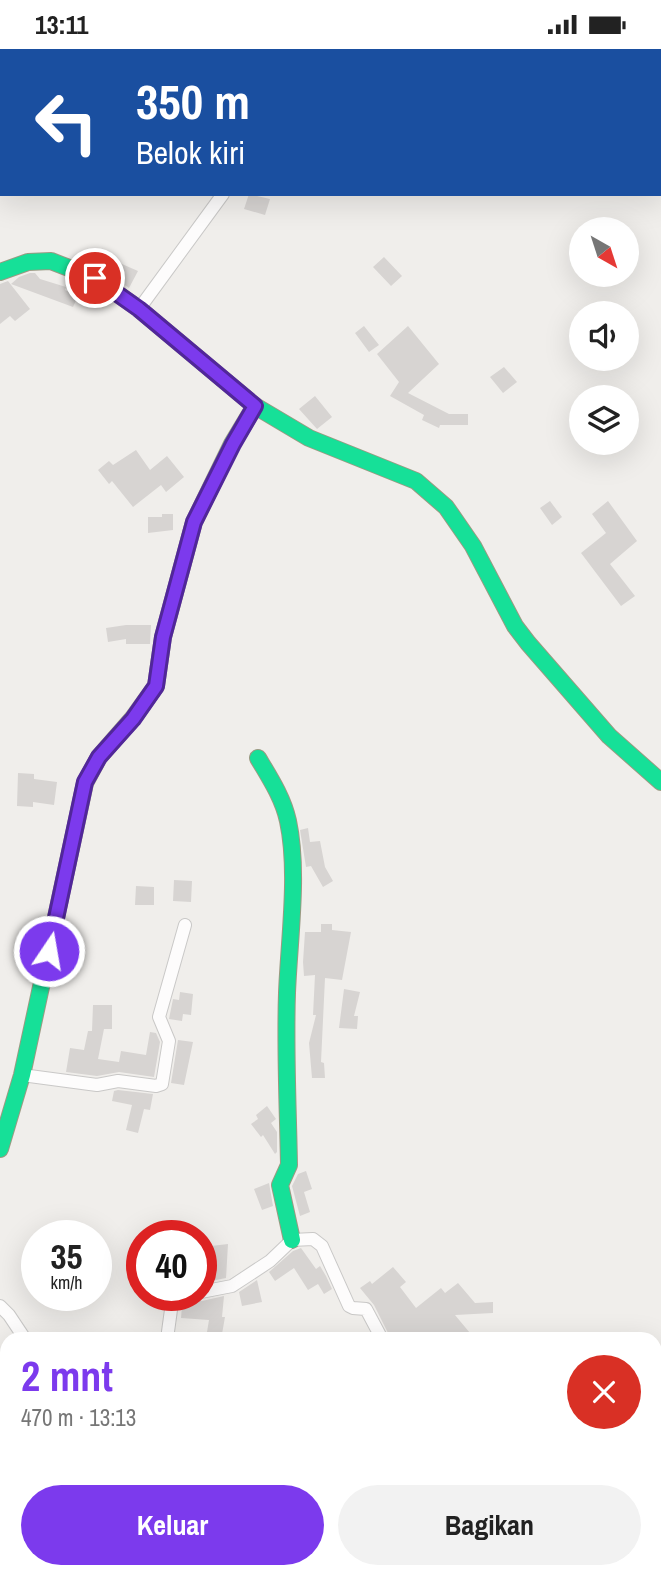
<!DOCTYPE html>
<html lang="id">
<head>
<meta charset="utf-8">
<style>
  body { margin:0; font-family:"Archivo Narrow",sans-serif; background:#f2f2f2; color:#222; height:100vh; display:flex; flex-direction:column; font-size:26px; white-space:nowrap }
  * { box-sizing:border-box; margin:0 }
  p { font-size:23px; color:#767676 }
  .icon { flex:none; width:38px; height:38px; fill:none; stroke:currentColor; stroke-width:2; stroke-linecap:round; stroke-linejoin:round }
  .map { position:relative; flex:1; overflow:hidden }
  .sheet { position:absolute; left:0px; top:1283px; width:662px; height:247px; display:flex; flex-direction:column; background:#fff; border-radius:21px 21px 0 0; box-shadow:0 7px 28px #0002 }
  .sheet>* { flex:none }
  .top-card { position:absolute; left:0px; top:0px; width:662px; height:147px; box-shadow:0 7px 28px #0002; background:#1a4fa0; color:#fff; overflow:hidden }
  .needle { width:46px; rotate:141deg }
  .buttons { position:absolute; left:569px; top:168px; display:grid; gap:14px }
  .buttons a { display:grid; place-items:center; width:70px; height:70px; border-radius:50%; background:#fff; box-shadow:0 7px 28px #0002; font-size:35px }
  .speed { position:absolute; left:21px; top:1171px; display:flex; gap:14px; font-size:35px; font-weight:700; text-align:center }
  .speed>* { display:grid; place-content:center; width:91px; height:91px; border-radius:50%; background:#fff; box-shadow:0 7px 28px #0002; line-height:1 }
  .speed small { font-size:18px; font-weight:400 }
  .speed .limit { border:10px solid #d22; background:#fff; color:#111 }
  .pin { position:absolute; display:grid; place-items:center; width:60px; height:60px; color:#fff; margin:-30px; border:4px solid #fff; border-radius:50%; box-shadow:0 2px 7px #0007 }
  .me { position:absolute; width:77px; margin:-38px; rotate:12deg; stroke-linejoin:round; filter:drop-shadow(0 0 5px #0008) }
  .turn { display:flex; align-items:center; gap:24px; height:147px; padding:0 21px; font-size:32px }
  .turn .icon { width:91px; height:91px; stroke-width:2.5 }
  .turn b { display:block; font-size:49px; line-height:60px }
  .round { display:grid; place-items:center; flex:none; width:74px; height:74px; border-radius:37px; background:#f2f2f2 }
  .head { display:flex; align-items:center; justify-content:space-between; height:119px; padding:0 21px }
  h1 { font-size:42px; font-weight:800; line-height:52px; color:#7c3aed }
  .cta { display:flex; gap:14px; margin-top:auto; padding:14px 21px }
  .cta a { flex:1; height:80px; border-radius:42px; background:#7c3aed; color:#fff; font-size:28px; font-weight:800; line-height:80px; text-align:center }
  .cta a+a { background:#f2f2f2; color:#222 }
  .status { display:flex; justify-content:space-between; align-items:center; height:49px; padding:0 35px; background:#fff; direction:ltr }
  .status svg { height:19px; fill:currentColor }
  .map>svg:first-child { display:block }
  .building { fill:#d7d4d2 }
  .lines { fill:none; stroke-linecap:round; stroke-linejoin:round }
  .street-casing { stroke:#c9c8c7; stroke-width:14 }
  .fast-casing { stroke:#999a82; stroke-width:18 }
  .street { stroke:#fdfcfc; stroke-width:12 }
  .fast { stroke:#16e098; stroke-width:16 }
  .route-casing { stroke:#51269a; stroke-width:18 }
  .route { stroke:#7c3aed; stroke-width:12 }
</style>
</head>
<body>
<div class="status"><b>13:11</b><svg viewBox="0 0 49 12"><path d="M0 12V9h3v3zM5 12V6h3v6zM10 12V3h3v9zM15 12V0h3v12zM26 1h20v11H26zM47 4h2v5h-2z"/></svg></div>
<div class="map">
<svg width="661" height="1529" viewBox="0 0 661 1529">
  <rect width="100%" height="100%" fill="#f0eeeb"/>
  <path class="building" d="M249,145L270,150L265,166L244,160Z
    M384,208L402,227L391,237L373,218Z
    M115,212L138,222L129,239L109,225Z
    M30,224H35L40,230L66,238L65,241L78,247L73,258L11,235L19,228Z
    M8,232L30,260L15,272L10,267L0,275V235Z
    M364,277L379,296L369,303L355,284Z
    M408,277L439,315L408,344L449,365H468V376H440L439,379L422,371L424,366L390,347L399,333L377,305Z
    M504,318L517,333L503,344L490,328Z
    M315,347L332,368L317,380L299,360Z
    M136,401L150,421L167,407L184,428L166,443L161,436L133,458L112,432L109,435L98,421L109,412L113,416Z
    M550,452L562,468L552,476L540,459Z
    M608,452L637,492L610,515L635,547L621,557L581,504L606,484L592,465Z
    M162,465H173V481L148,484V468H162Z
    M126,576H151L150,595H126V590L108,593L106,579Z
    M18,724L34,725V730L57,733L54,756L33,753V758L17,757Z
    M308,779L310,793L320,792L325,818L333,832L323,838L311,817L306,818L300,781Z
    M174,831L192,832L191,853L173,852Z
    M136,837L154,838V856H135Z
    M321,875H332V881L351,883L342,931L325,929L321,1013L324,1014L325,1029H312L309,994L316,966H313L315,926L304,927L303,913L305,883H321Z
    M344,940L360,943L354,967H358L357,980L339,979Z
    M180,943L193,945L191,966L183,965L182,972L169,970L173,950L179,951Z
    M93,956H112V980H104L98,1010L119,1013L121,1002L146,1006L150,983L156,984L160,993L154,1028L119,1023L97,1027L66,1023L70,999L84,1001L88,982H92Z
    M178,991L193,993L184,1036L171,1034Z
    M118,1041L153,1045L150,1061L144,1060L138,1084L126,1081L132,1056L112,1052L114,1042Z
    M267,1057L276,1070L271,1074L277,1083V1103L275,1105L263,1086L261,1088L251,1075L258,1070L256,1066Z
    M306,1122L312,1140L304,1143L310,1163L300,1167L292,1137L298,1125Z
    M269,1134L273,1157L262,1161L254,1140Z
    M228,1195L226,1229L201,1234V1217L213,1218L211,1197Z
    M301,1199L316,1220L320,1217L326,1227L332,1240L324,1245L318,1235L308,1241L294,1219L275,1232L269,1223L293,1202Z
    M393,1218L406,1233L400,1238L416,1259L441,1239L445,1244L458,1234L475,1254L493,1253V1264L455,1266L475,1290H451L446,1283L438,1290H391L374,1256L360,1239L370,1232L372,1235Z
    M257,1231L262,1253L242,1257L239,1243Z
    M183,1246H193L198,1251L202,1252L224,1247L222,1268H225L222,1285L207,1283L209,1271L181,1269Z"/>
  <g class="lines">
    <defs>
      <path id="street" d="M456,0L458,2
        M327,2L329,0
        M139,260L223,145
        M22,1026L97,1036L118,1032L156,1037L162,1035L169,992L159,968L185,876
        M201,1243L232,1237L270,1212L292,1191L313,1190L322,1197L349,1257L353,1259L366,1260L382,1290
        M0,1257L9,1266L25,1290
        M167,1290L173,1246
        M654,1310H656
        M654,1411L661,1409
        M71,1522V1529"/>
      <path id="fast" d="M0,223L28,213L51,212L95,229L139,260L255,357L309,389L416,432L446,458L473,497L515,577L528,594L609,687L661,733
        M258,709C270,729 283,749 288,772C299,823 289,891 287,944C285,1001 288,1059 289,1116L280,1136L292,1191
        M0,1100L22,1026L85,734L99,708L133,669L156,637L163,588L194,473L232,395L255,357"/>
    </defs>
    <use href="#street" class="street-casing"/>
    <use href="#fast" class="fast-casing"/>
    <use href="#street" class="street"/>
    <use href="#fast" class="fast"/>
  </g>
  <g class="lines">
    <defs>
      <path id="route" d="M49,902L85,733L99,708L133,670L156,637L163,588L194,473L233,395L255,357L139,260L95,229"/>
    </defs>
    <use href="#route" class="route-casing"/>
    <use href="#route" class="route"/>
  </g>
</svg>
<div class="buttons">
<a><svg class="needle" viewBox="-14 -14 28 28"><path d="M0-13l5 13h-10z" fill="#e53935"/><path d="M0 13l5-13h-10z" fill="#767676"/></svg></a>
<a><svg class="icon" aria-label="sound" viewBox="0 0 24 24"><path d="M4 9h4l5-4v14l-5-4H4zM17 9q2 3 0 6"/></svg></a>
<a><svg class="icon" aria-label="layers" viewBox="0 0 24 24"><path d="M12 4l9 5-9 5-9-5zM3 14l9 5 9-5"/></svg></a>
</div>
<div class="speed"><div>35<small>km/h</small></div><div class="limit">40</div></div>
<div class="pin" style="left:95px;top:229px;background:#d93025"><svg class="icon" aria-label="arrive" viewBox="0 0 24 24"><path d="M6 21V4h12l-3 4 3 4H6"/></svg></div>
<svg class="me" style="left:49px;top:902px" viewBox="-20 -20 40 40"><circle r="17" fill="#7c3aed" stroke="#fff" stroke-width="3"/><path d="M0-11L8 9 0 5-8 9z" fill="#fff"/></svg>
<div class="top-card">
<div class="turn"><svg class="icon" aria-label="left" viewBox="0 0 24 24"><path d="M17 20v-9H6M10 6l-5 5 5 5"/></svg><div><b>350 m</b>Belok kiri</div></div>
</div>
<section class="sheet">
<div class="head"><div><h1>2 mnt</h1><p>470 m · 13:13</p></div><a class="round" style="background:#d93025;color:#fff"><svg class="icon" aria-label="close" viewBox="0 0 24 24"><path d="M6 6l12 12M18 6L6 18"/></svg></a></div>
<div class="cta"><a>Keluar</a><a>Bagikan</a></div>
</section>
</div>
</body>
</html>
